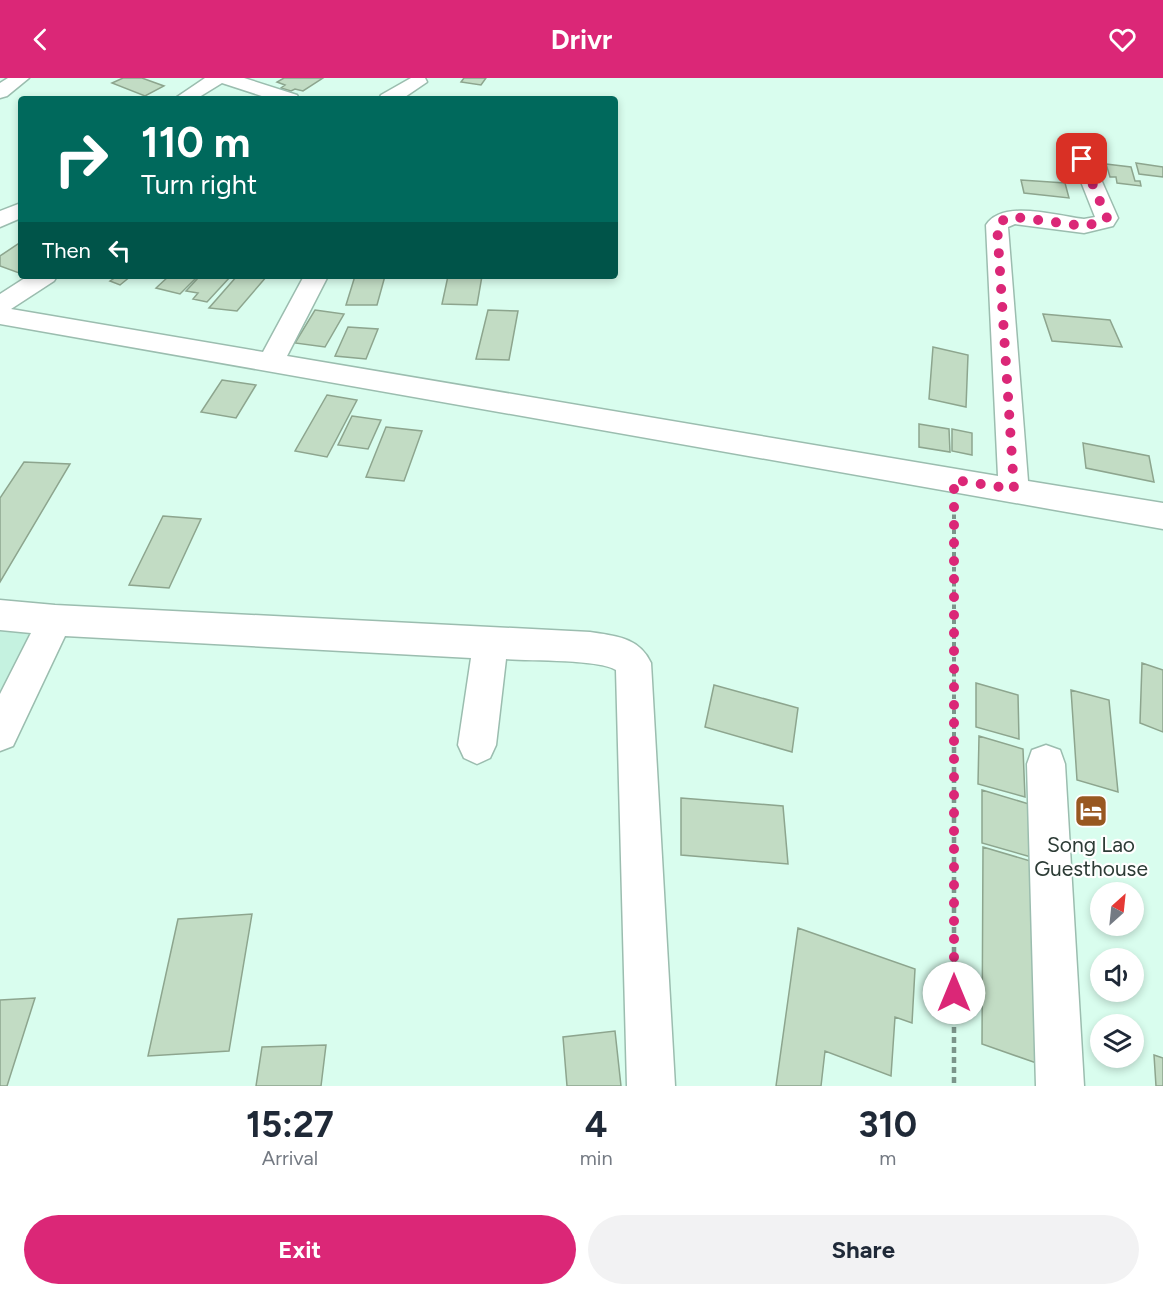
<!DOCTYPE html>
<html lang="en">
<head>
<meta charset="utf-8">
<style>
  body { margin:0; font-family:Figtree,sans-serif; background:#f2f2f3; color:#1f2937; height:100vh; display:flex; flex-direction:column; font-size:22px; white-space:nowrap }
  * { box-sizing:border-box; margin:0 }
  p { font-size:20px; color:#747a83 }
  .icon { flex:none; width:33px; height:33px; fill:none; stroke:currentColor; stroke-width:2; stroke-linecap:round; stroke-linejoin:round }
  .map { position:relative; height:1008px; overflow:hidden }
  .details { display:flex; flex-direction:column; background:#fff; flex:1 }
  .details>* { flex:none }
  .guide { position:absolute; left:18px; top:18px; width:600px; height:183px; border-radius:6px; box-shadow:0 3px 9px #0003; background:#00695c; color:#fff; overflow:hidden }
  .needle { width:39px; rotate:27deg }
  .tools { position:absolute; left:1090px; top:804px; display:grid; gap:12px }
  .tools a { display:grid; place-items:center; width:54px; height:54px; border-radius:50%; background:#fff; box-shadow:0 3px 9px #0003; font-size:30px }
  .pin { position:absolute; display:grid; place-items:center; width:51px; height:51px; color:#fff; margin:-26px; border-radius:12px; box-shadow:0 3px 9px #0006 }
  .me { position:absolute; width:66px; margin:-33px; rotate:0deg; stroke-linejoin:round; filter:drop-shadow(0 0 4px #0008) }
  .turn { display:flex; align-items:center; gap:21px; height:126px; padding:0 24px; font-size:27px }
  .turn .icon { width:78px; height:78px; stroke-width:2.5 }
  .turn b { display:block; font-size:42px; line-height:51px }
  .then { display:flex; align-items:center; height:57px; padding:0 24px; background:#0003; gap:12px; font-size:22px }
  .eta { display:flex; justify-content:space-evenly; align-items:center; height:102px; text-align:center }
  .eta b { font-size:36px; font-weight:700; line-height:42px }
  .cta { display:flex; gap:12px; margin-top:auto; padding:12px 24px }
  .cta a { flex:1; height:69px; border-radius:36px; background:#db2777; color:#fff; font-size:24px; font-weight:700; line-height:69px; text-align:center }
  .cta a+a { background:#f2f2f3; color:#1f2937 }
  header { display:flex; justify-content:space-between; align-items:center; height:78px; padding:0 24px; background:#db2777; color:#fff; font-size:27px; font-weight:700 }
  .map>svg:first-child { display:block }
  .built { fill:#c5f2e0 }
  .building { fill:#c2dcc4; stroke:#8da58e; stroke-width:1.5 }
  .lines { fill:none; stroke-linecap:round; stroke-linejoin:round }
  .minor-casing { stroke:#9bbdaf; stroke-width:3 }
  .path-far1 { stroke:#7c958b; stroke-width:4; stroke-dasharray:4.5 3; stroke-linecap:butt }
  .path { stroke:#7c958b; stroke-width:4.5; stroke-dasharray:6 4; stroke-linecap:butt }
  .minor { fill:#fff; fill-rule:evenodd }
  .route { stroke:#db2777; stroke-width:10; stroke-dasharray:0 18 }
  .labels { text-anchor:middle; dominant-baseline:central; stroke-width:4.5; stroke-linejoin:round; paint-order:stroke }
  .near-poi-label { font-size:21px; fill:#2c3b35; stroke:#fff }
</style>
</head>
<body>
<header><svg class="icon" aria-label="back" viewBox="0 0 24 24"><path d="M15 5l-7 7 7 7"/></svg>Drivr<svg class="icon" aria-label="heart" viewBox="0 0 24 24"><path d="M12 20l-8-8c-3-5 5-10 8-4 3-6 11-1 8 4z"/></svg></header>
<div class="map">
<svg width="1163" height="1008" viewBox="0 0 1163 1008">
  <rect width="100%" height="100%" fill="#d9fdee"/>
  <path class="built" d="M0,543L37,545L0,614Z"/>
  <path class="building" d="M123,0H142L164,8L145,18L112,5Z
    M284,0H323L303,13L295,11L291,13L281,10L285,7L277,4Z
    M464,0H486L481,7L461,4Z
    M1136,85L1163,89V99L1139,96Z
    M1106,86L1131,89L1135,103H1140L1141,108L1117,105L1116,99H1110Z
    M1021,102L1065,105L1069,120L1024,115Z
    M21,164V193L19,195L0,188V178Z
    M113,198H131L120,207L110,203L116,199Z
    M169,198H198L180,216L156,210Z
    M200,198H231L207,224L193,221L198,215L186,213Z
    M237,198H267L237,233L209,230Z
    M355,198H385L377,227H346Z
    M448,198H482L477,227L442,226Z
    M315,232L344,236L325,269L295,265Z
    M488,232L518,233L509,282L476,281Z
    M1043,236L1110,242L1122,269L1052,263Z
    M348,249L378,251L366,281L335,278Z
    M933,269L968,277L966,329L929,321Z
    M222,302L256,307L236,340L201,334Z
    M327,317L357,322L327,379L295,373Z
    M352,338L381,342L368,371L338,367Z
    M919,346L949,351L950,374L919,369Z
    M386,349L422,353L404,403L366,399Z
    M952,351L972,355V377L952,373Z
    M1083,365L1149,378L1154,404L1086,390Z
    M24,384L70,386L0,504V420Z
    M163,438L201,441L169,510L129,507Z
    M1142,585L1163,592V654L1140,645Z
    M976,605L1018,617L1019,661L976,649Z
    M714,607L798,630L792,674L705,649Z
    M1071,612L1109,622L1118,714L1077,702Z
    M979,658L1023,671L1025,719L978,706Z
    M982,712L1029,726L1031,779L982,765Z
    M681,720L783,728L788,786L681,777Z
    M983,769L1037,785L1042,987L982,966Z
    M252,836L229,973L148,978L178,841Z
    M798,850L915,891L912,945L895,939L891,998L825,973L821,1008H776Z
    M35,920L7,1008H0V922Z
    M615,953L621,1008H567L563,959Z
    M326,967L321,1008H256L262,969Z
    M1154,977L1163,980V1008H1156Z"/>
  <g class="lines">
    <defs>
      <path id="minor" d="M8,0H29L7,18L0,20V5Z
        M205,0H244L297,17L299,21H271L222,5L196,21H174Z
        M411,0H425L427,4L402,21H379L381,17Z
        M1082,75L1089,77L1092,81L1118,140L1113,148L1084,155L1015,146L1008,149L1028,403L1163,425V451L0,246V216L28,198H57L54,203L11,231L263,274L304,198H328L287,278L998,398L986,147C1003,121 1057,138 1084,141L1095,139L1072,81L1075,77Z
        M21,125V140L0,149V133Z
        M0,522L55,527L590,554C615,558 639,559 651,585L675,1008H627L616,592C600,581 528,583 506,581L496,667L490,680L477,686L464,680L458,667L471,580L65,558L13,668L0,673V616L31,555L0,552Z
        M1046,667L1060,672L1065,686L1084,1008H1036L1027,686L1032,672Z"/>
    </defs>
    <use href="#minor" class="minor-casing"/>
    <path class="path-far1" d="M954,429V661"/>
    <path class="path" d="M954,659V1008"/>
    <use href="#minor" class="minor"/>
  </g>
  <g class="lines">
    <path class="route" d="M954,915V402L1014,411L997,147L1006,140L1015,139L1084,148L1105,143L1107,140L1082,81"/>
  </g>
  <defs>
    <symbol id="hotel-square" viewBox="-11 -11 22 22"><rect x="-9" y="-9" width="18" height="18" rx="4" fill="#985821" stroke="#fff"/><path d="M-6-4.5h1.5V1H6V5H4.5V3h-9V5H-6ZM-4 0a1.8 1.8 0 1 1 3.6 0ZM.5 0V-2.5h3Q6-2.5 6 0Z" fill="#fff"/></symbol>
  </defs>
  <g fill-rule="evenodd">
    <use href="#hotel-square" x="1072" y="714" width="38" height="38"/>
  </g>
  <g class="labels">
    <g class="near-poi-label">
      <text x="1091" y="766">Song Lao<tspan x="1091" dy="24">Guesthouse</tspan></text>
    </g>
  </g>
</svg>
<div class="tools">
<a><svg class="needle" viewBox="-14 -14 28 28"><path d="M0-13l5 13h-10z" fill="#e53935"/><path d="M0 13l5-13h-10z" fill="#747a83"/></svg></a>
<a><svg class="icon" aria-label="sound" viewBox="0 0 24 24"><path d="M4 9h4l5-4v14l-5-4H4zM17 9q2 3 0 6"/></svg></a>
<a><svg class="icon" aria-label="layers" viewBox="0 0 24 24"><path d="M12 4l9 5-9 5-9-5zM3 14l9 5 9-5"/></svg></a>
</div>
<div class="pin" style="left:1082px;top:81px;background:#d93025"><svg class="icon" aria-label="arrive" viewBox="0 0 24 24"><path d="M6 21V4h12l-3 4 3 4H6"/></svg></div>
<svg class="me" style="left:954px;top:915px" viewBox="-20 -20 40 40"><circle r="19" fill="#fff"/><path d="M0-13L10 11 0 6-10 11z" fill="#db2777"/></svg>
<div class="guide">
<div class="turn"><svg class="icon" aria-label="right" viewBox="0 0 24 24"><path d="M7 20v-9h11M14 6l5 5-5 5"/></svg><div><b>110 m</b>Turn right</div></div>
<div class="then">Then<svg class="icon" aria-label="left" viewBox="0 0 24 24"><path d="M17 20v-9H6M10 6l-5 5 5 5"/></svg></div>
</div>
</div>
<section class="details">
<div class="eta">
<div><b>15:27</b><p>Arrival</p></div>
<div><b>4</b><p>min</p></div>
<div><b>310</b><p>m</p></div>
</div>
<div class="cta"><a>Exit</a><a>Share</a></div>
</section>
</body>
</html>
